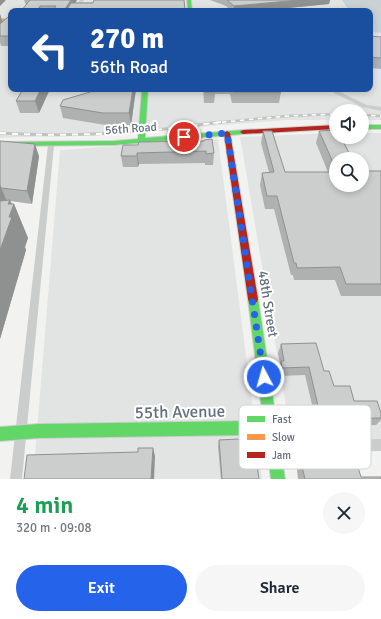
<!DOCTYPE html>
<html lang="en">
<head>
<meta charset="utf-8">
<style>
  body { margin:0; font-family:Signika,sans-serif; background:#f6f6f7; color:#1f2937; height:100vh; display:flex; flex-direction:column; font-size:15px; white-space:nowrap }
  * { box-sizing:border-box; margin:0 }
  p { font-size:13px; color:#747a83 }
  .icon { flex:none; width:22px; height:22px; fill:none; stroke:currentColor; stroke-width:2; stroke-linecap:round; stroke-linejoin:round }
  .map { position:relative; height:479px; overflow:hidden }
  .panel { display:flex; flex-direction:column; background:#fff; flex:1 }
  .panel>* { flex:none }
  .banner { position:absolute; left:8px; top:8px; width:365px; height:84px; border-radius:8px; box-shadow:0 2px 6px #0003; background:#1a4fa0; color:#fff; overflow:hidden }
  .buttons { position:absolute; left:329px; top:104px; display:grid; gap:8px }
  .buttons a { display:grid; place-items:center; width:40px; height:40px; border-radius:50%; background:#fff; box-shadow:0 2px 6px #0003; font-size:20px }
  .pin { position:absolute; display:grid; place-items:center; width:34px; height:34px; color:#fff; margin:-17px; border:2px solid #fff; border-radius:50%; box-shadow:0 1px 4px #0007 }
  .me { position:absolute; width:44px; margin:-22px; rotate:354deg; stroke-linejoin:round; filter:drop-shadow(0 0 3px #0008) }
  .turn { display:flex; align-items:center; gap:14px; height:84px; padding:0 16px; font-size:18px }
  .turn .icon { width:52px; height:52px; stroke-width:2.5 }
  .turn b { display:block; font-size:28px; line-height:34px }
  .round { display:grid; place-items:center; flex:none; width:42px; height:42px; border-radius:21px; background:#f6f6f7 }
  .summary { display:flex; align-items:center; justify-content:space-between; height:68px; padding:0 16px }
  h1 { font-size:24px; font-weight:600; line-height:30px; color:#1e9e55 }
  .cta { display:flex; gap:8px; margin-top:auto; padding:8px 16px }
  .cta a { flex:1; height:46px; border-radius:24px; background:#2563eb; color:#fff; font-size:16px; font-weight:600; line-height:46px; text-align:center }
  .cta a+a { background:#f6f6f7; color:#1f2937 }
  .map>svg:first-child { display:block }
  .built { fill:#e2e4e4; fill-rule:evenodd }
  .water { fill:#cad1d4 }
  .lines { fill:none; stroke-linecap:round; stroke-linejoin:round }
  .fast-casing { stroke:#cecfcf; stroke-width:2 }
  .slow-casing { stroke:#cecfcf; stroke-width:2 }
  .jam-casing { stroke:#cecfcf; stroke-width:2 }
  .street { fill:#cbcccc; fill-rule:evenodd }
  .fast { fill:#63d668; fill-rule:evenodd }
  .slow { fill:#ff974d; fill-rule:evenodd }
  .jam { fill:#b3261e; fill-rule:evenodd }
  .rail-far1-casing { stroke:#c1c2c2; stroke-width:2.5 }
  .rail-casing { stroke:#c1c2c2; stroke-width:3 }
  .rail-far1 { stroke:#fff; stroke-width:1.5; stroke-dasharray:4.5; stroke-linecap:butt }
  .rail { stroke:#fff; stroke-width:2; stroke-dasharray:6; stroke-linecap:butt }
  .wall { fill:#afb0b0 }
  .shaded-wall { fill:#8f9090 }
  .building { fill:#cccdcd; stroke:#8f9090 }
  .route { stroke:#2563eb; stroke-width:7; stroke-dasharray:0 12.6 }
  .labels { text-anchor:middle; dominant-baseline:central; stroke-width:4; stroke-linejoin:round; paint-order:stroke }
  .far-street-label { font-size:12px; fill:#65707f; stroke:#fff }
  .street-label { font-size:14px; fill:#65707f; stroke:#fff }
  .near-street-label { font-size:17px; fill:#65707f; stroke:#fff }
  .key { fill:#fff; stroke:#d1d4d9; stroke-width:1 }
  .key-label { font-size:11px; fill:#65707f }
</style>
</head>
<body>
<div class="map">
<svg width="381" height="479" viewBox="0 0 381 479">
  <rect width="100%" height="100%" fill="#f2f3f1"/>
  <path class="built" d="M0,0H342L349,11H11V89H370V32L381,33V120H362V111H336V120H288L141,131V132L98,135L0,138Z
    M330,133L336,137H362V133H381V445L293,447L240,137ZM336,159H362V185H336Z
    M218,139L262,479H33L60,150Z"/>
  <path class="water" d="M342,0H381V33L370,32V11H349Z"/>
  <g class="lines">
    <defs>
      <path id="fast" d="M187,0H191L192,11H188Z
        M142,89H148L145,138L243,130L246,132L243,134L114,145L0,146V142L114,141L138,139Z
        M362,125H381V129H362Z
        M253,295L257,296L258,299L285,479H271L266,441L252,435L39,438L0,441V427L39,424L252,421L264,427L248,299L249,296Z"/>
      <path id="slow" d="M0,19H11V21H0Z"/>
      <path id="jam" d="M336,125V129L243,134L240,132L243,130Z
        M227,131L230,133L258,299L257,302L253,303L249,302L248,299L224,133Z"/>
    </defs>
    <use href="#fast" class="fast-casing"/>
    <use href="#slow" class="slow-casing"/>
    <use href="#jam" class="jam-casing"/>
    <path class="street" d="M80,0H84L78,11H74Z
      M334,91H338L367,105L381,107V111L363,107L334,93Z
      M51,143L54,145L22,479H10L48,145Z
      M272,431L293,441L381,439V451L293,453L268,441L266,437L268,433Z"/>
    <use href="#fast" class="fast"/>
    <use href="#slow" class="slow"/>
    <use href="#jam" class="jam"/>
    <defs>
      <path id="rail-far1" d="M362,115L381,116
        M213,123L287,116L336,114"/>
      <path id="rail" d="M0,133C48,136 95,135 143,131C169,129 195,125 221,122"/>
    </defs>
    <use href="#rail-far1" class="rail-far1-casing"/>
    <use href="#rail" class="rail-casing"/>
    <use href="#rail-far1" class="rail-far1"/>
    <use href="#rail" class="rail"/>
  </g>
  <path class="wall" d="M24,0H77L75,3L184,0L185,11H21L26,5Z
    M210,0H330L329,4L257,11H231L226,6Z
    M0,14L3,22L11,17V46H1L0,42Z
    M370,36L381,37V69L370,68Z
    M23,89H50L39,113H20L16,101Z
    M136,89L131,125H105L63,118L60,106Z
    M203,89H280L281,92L279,103H232L230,94H215L214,103H204Z
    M263,131L285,172H328L316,143L319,131L336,159V185L381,171V296H341L335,280H294L293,275H291L274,209H265L260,185L262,173L269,172L261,143Z
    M0,141L39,156L32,204L10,201L12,204H14L28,238L25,247L26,250L0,339Z
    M204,141L214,153L213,165H205V163L139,164L138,167H123L121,156L138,145Z
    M281,344L324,371L334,386L354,401L381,413V420L376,425L317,426L305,375L280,376L278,369L280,363L278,353Z
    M219,440L259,479H221L218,447Z
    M301,462L361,477L381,479H298L297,470Z"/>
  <path class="shaded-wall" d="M0,0H6L0,6Z
    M71,0H77L71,11H66L65,9Z
    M300,0H330L329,4L257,11H234V6Z
    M40,6L41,11H37Z
    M0,14L3,24L0,29Z
    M41,89H50L39,113L35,101Z
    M133,89H136L131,125L129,113Z
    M35,144L39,156L32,204L27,191Z
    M137,153L139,164L138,167L137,156Z
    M0,185L11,211L8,204L10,200L13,207L14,204L28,238L25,247L26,250L0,339Z
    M153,448L155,456L154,479H151Z"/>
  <path class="building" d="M30,0H71L65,9H54L56,6H40L37,11H21Z
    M94,0H184L185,10L66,11L71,3H93Z
    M227,0H300L234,6Z
    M8,17H11V35L10,36H0V24Z
    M370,36L381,37V58L370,57Z
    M23,89H41L35,101H16Z
    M95,89H133L129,113H103L60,106L63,100L90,92Z
    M204,89H215V92H205Z
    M232,89H280L281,92H233Z
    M336,130V137H341L352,159H336V169L319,131Z
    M263,131H272L285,172H336V185H362V171H381V284H346L340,267L297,268L296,263H294L277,196H267L262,173L274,172Z
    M212,139L214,153L206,154V151L137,153V156H121L123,145H138L139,142L204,141V140Z
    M0,141L35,144L27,191L1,188L0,185Z
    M10,200L8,204H14L9,217H12L0,250V201Z
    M316,343L324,371H329L334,386H350L354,401H377L381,413V418L321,419L309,367L282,368L281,361H284L281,344Z
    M238,439L256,458L259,479H222L219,440Z
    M138,448H153L151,479H24L27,455L138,452Z
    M356,461L361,477H381V479H305L301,462Z"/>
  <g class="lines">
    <path class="route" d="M184,137L227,133L264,377"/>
  </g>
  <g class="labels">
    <g class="far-street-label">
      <text transform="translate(131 129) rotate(-4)">56th Road</text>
    </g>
    <g class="street-label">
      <text transform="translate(268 304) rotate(81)">48th Street</text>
    </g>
    <g class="near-street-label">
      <text transform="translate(180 412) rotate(-1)">55th Avenue</text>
    </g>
  </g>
  <rect x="239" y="405" width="132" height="64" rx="6" class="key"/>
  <rect x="247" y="416" width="18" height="6" fill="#63d668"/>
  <rect x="247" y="434" width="18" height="6" fill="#ff974d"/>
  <rect x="247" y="452" width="18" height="6" fill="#b3261e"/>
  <g class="key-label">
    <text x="272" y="423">Fast</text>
    <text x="272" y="441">Slow</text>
    <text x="272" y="459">Jam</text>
  </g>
</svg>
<div class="buttons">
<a><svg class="icon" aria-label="sound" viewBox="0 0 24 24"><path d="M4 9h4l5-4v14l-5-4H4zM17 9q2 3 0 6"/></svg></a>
<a><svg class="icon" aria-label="search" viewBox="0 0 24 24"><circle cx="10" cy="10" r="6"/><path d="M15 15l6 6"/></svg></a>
</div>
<div class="pin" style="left:184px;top:137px;background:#d93025"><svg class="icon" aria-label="arrive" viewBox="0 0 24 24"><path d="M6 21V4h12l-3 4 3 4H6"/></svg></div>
<svg class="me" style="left:264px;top:377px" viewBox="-20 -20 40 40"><circle r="17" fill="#2563eb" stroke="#fff" stroke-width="3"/><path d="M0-11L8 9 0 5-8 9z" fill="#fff"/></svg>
<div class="banner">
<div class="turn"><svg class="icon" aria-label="left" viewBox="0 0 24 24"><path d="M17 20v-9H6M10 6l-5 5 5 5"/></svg><div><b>270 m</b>56th Road</div></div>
</div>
</div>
<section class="panel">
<div class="summary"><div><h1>4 min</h1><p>320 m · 09:08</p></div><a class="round"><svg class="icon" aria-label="close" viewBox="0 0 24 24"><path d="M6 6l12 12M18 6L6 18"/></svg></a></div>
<div class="cta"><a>Exit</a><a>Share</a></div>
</section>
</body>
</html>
